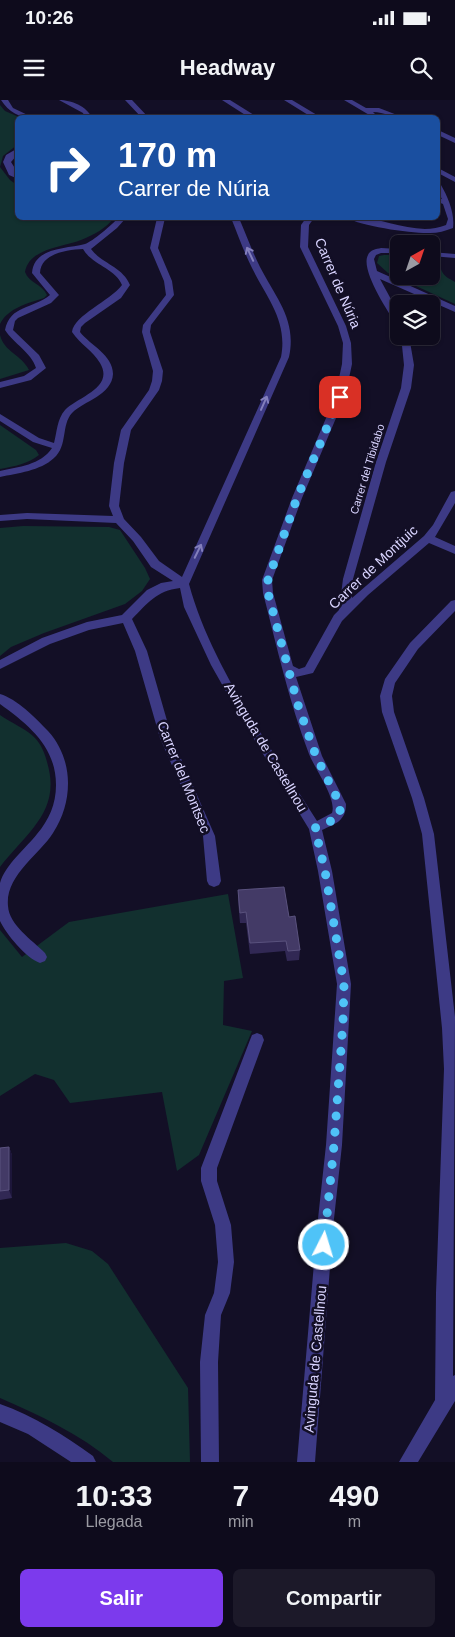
<!DOCTYPE html>
<html lang="es">
<head>
<meta charset="utf-8">
<style>
  body { margin:0; font-family:Arial,sans-serif; background:#1c1929; color:#f1f3f6; height:100vh; display:flex; flex-direction:column; font-size:19px; white-space:nowrap }
  * { box-sizing:border-box; margin:0 }
  p { font-size:16px; color:#9b9ba3 }
  .icon { flex:none; width:28px; height:28px; fill:none; stroke:currentColor; stroke-width:2; stroke-linecap:round; stroke-linejoin:round }
  .map { position:relative; height:1362px; overflow:hidden }
  .details { display:flex; flex-direction:column; background:#0e0b1c; flex:1 }
  .details>* { flex:none }
  .hud { position:absolute; left:15px; top:15px; width:425px; height:105px; border-radius:8px; box-shadow:0 1px 4px #0004,0 0 0 1px #2e2b3b; background:#1a4fa0; color:#fff; overflow:hidden }
  .needle { width:32px; rotate:40deg }
  .fabs { position:absolute; left:390px; top:135px; display:grid; gap:10px }
  .fabs a { display:grid; place-items:center; width:50px; height:50px; border-radius:8px; background:#0e0b1c; box-shadow:0 1px 4px #0004,0 0 0 1px #2e2b3b; font-size:25px }
  .pin { position:absolute; display:grid; place-items:center; width:42px; height:42px; color:#fff; margin:-21px; border-radius:10px; box-shadow:0 2px 8px #0006 }
  .me { position:absolute; width:55px; margin:-28px; rotate:5deg; stroke-linejoin:round; filter:drop-shadow(0 0 4px #0008) }
  .turn { display:flex; align-items:center; gap:18px; height:105px; padding:0 20px; font-size:22px }
  .turn .icon { width:65px; height:65px; stroke-width:2.5 }
  .turn b { display:block; font-size:35px; line-height:42px }
  .eta { display:flex; justify-content:space-evenly; align-items:center; height:85px; text-align:center }
  .eta b { font-size:30px; font-weight:600; line-height:35px }
  .action { display:flex; gap:10px; margin-top:auto; padding:10px 20px }
  .action a { flex:1; height:58px; border-radius:8px; background:#7c3aed; color:#fff; font-size:20px; font-weight:600; line-height:58px; text-align:center }
  .action a+a { background:#1c1929; color:#f1f3f6 }
  .status { display:flex; justify-content:space-between; align-items:center; height:35px; padding:0 25px; background:#0e0b1c; direction:ltr }
  .status svg { height:14px; fill:currentColor }
  header { display:flex; justify-content:space-between; align-items:center; height:65px; padding:0 20px; background:#0e0b1c; font-size:22px; font-weight:600 }
  .map>svg:first-child { display:block }
  .green { fill:#12302f }
  .lines { fill:none; stroke-linecap:round; stroke-linejoin:round }
  .minor { fill:#3d3a85; fill-rule:evenodd }
  .wall { fill:#312854 }
  .shaded-wall { fill:#1d163a }
  .building { fill:#433a66; stroke:#5a527e }
  .oneway { stroke:#837fbc }
  .route { stroke:#4fc3f7; stroke-width:9; stroke-dasharray:0 16.2 }
  .labels { text-anchor:middle; dominant-baseline:central; stroke-width:5; stroke-linejoin:round; paint-order:stroke }
  .far-street-label { font-size:11px; fill:#d9d4ff; stroke:#130f26 }
  .street-label { font-size:14px; fill:#d9d4ff; stroke:#130f26 }
</style>
</head>
<body>
<div class="status"><b>10:26</b><svg viewBox="0 0 49 12"><path d="M0 12V9h3v3zM5 12V6h3v6zM10 12V3h3v9zM15 12V0h3v12zM26 1h20v11H26zM47 4h2v5h-2z"/></svg></div>
<header><svg class="icon" aria-label="menu" viewBox="0 0 24 24"><path d="M4 6h16M4 12h16M4 18h16"/></svg>Headway<svg class="icon" aria-label="search" viewBox="0 0 24 24"><circle cx="10" cy="10" r="6"/><path d="M15 15l6 6"/></svg></header>
<div class="map">
<svg width="455" height="1362" viewBox="0 0 455 1362">
  <rect width="100%" height="100%" fill="#130f26"/>
  <path class="green" d="M0,5L5,11L19,17L18,18L17,45L3,56L0,67L10,80L17,85L18,118H114C106,128 94,135 81,140C64,147 29,148 25,172C29,183 42,184 47,195L44,198C28,203 8,208 0,224Z
    M384,155H399V176H431V159L440,161C440,173 444,176 455,182V204L388,173L377,163L379,156Z
    M0,235C4,252 22,255 29,270L0,279Z
    M0,325L36,350L39,355C28,364 15,366 0,369Z
    M23,426L109,427L120,430L145,468L150,479L142,491L125,504L44,533L11,547L0,556V428Z
    M0,615C10,622 28,630 35,638C41,644 45,654 47,662C62,711 27,732 0,767Z
    M228,794L243,878L224,881L223,925L252,931L199,1055L177,1071L162,992L70,1003L54,980L35,974L0,996V830L22,857L69,822Z
    M66,1143L92,1151L108,1164L188,1288L190,1362H113C80,1334 39,1315 0,1298V1148Z"/>
  <g class="lines">
    <path class="minor" d="M1,0H8L13,8L34,18C19,18 9,12 1,0Z
      M59,0C71,0 87,6 92,18H85L83,13Z
      M125,0H132L149,18H142Z
      M222,0H230L259,18H250Z
      M284,0H292L322,18H313Z
      M344,0H352L366,8H379L405,18C394,18 384,12 373,12L376,15L371,16Z
      M438,30L455,38V43L438,35Z
      M18,48V54L11,62L18,73V79L9,75L3,62L6,55Z
      M438,68L455,77V82L438,73Z
      M438,85H441C448,97 455,114 453,128C445,131 438,133 430,133C415,134 359,126 348,118C380,114 414,138 446,125L448,119L443,104L438,102V98L442,99L438,92Z
      M118,118H126L117,128L91,149C102,164 122,166 130,185L121,198L85,223L81,227L80,232C90,245 113,255 113,274C112,295 84,301 72,313C61,325 68,346 54,358C40,371 18,373 0,377V371C18,367 41,365 52,348L33,342L0,321V314L39,338L54,343C57,332 57,319 65,310C77,297 115,288 100,263C93,251 80,244 72,232C74,215 110,201 122,185C115,168 92,165 83,149C67,150 41,153 40,173L59,195L51,203L18,218L15,221L13,230L39,255L46,268L31,280L0,288V282L24,276L36,268C31,252 14,244 5,230C10,205 33,209 50,195L32,173C34,147 66,149 85,144C92,142 113,124 118,118Z
      M157,118H165L158,148L172,181L174,195L151,225L150,232L163,271L162,281L159,290L131,330L124,363L119,406L124,419L141,437L159,461L182,477L281,257C288,221 267,198 252,168C244,152 238,135 231,118H239C246,134 252,151 260,167C276,198 297,220 289,257L189,484C211,566 272,649 317,721L332,713C337,699 315,669 309,654C289,602 277,547 263,493L262,480L292,398L335,297L342,264L343,243L338,226L300,147L301,125L306,118H314L309,125L308,147L346,226L351,243L352,264L345,297L302,398L272,480L273,493L293,566L299,569L305,567L334,515L339,510L343,479L376,362L401,288L404,265L401,236H409L414,265L411,288L386,362L353,479L352,498L424,436L433,425L451,392L455,391V403L435,437L455,446V454L429,443L368,495L342,521L313,573L296,577L322,656L346,704C346,721 335,724 322,730L332,771L351,884L342,1045L333,1128L315,1362H297L317,1128L326,1045L337,884L318,771L309,729L241,618L211,565L184,507L180,488C156,491 148,503 132,519L147,551L172,638L215,736L221,781L219,785L214,787L209,785L207,781L203,736L160,638L135,551L123,523L89,530L50,544L0,569V560L42,538L87,522L122,515L147,490L161,483L173,481L151,467L133,441L116,423L27,419L0,421V415L27,413L113,416L109,406L114,363L121,330L149,290L152,281L153,271L142,232L143,225L166,195L164,181L150,148Z
      M381,148L399,149V153H381L376,155L374,159L377,171L455,206V212L380,179L399,214V225L396,224C387,210 360,169 368,155C370,150 376,149 381,148Z
      M431,152L455,154V158L431,156Z
      M455,500V511L418,549L395,583L392,596L394,612L424,698L434,734L455,917L453,1276L455,1275V1301L418,1362H399L435,1300L436,1193L444,969L442,928L422,734L412,698L382,612L380,596L385,579L410,543L451,501Z
      M0,594C17,599 36,618 48,631C61,645 68,664 68,683C68,701 63,717 53,733C39,755 5,776 8,806C9,825 32,840 45,853L47,857L45,861L40,863C26,858 6,834 0,821C0,810 0,794 0,783C5,765 26,748 37,734C49,720 56,704 56,685C56,647 29,625 0,604Z
      M257,933L262,935L264,940L217,1068V1081L231,1125L234,1162L230,1193L221,1215L218,1262L219,1362H201L200,1262L205,1215L214,1193L218,1162L215,1125L201,1081V1068L250,940L252,935Z
      M0,1304C34,1316 64,1335 93,1356L96,1362H71L28,1334L0,1322Z"/>
  </g>
  <path class="wall" d="M238,790L289,817L300,850L299,860L287,861L285,851L250,854L246,823H240L238,801Z
    M9,1047L12,1055V1098L0,1100V1048Z"/>
  <path class="shaded-wall" d="M9,1047L12,1055V1098L9,1090Z"/>
  <path class="building" d="M284,787L289,817L295,816L300,850L288,851L286,841L250,843L246,812L240,813L238,790Z
    M9,1047V1090L0,1091V1048Z"/>
  <defs><path id="oneway-shaft" d="M-6 0H5M1.5-3L5.5 0L1.5 3" fill="none" stroke-width="1.6" stroke-linecap="round" stroke-linejoin="round" transform="scale(1.25)"/></defs>
  <g class="oneway">
    <use href="#oneway-shaft" transform="translate(250 154) rotate(-115)"/>
    <use href="#oneway-shaft" transform="translate(264 303) rotate(-66)"/>
    <use href="#oneway-shaft" transform="translate(198 451) rotate(-64)"/>
  </g>
  <g class="lines">
    <path class="route" d="M324,1145L334,1045L343,922L344,884L325,771L315,728L338,718L340,712V704L316,656L298,605L268,493V480L297,398L340,297"/>
  </g>
  <g class="labels">
    <g class="far-street-label">
      <text transform="translate(367 369) rotate(-73)">Carrer del Tibidabo</text>
    </g>
    <g class="street-label">
      <text transform="translate(338 183) rotate(67)">Carrer de Núria</text>
      <text transform="translate(373 467) rotate(-43)">Carrer de Montjuic</text>
      <text transform="translate(266 647) rotate(59)">Avinguda de Castellnou</text>
      <text transform="translate(184 677) rotate(68)">Carrer del Montsec</text>
      <text transform="translate(315 1259) rotate(-85)">Avinguda de Castellnou</text>
    </g>
  </g>
</svg>
<div class="fabs">
<a><svg class="needle" viewBox="-14 -14 28 28"><path d="M0-13l5 13h-10z" fill="#e53935"/><path d="M0 13l5-13h-10z" fill="#9b9ba3"/></svg></a>
<a><svg class="icon" aria-label="layers" viewBox="0 0 24 24"><path d="M12 4l9 5-9 5-9-5zM3 14l9 5 9-5"/></svg></a>
</div>
<div class="pin" style="left:340px;top:297px;background:#d93025"><svg class="icon" aria-label="arrive" viewBox="0 0 24 24"><path d="M6 21V4h12l-3 4 3 4H6"/></svg></div>
<svg class="me" style="left:324px;top:1145px" viewBox="-20 -20 40 40"><circle r="17" fill="#4fc3f7" stroke="#fff" stroke-width="3"/><path d="M0-11L8 9 0 5-8 9z" fill="#fff"/></svg>
<div class="hud">
<div class="turn"><svg class="icon" aria-label="right" viewBox="0 0 24 24"><path d="M7 20v-9h11M14 6l5 5-5 5"/></svg><div><b>170 m</b>Carrer de Núria</div></div>
</div>
</div>
<section class="details">
<div class="eta">
<div><b>10:33</b><p>Llegada</p></div>
<div><b>7</b><p>min</p></div>
<div><b>490</b><p>m</p></div>
</div>
<div class="action"><a>Salir</a><a>Compartir</a></div>
</section>
</body>
</html>
